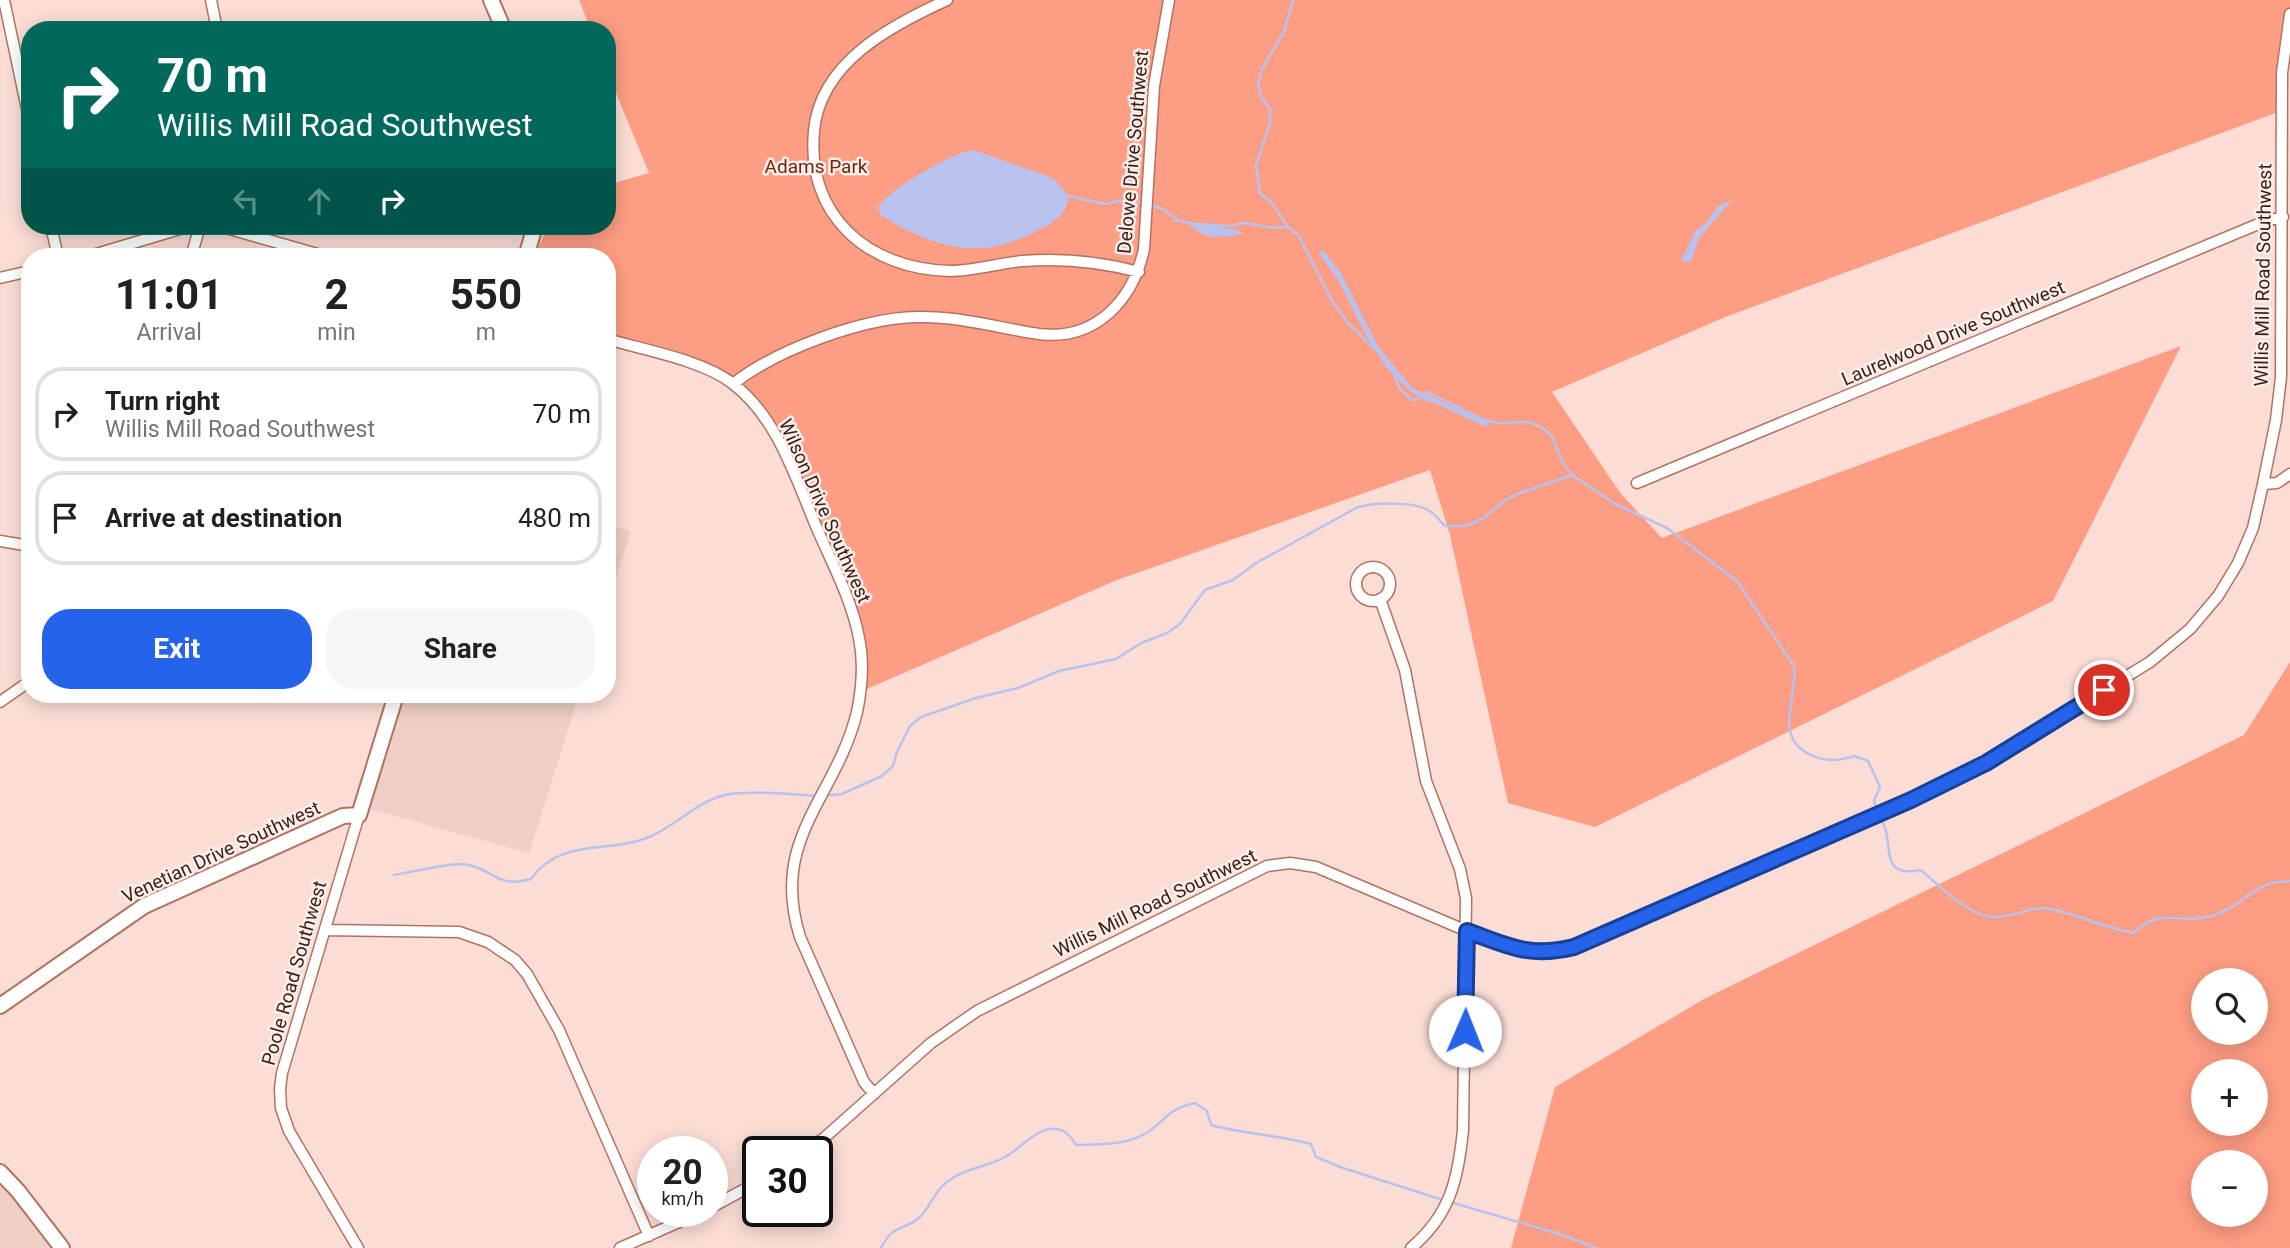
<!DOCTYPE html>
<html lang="en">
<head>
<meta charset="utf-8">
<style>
  body { margin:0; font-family:Roboto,sans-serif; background:#f6f6f6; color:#202124; height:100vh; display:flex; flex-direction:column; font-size:26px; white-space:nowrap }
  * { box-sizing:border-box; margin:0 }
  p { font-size:23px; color:#757577 }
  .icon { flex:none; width:38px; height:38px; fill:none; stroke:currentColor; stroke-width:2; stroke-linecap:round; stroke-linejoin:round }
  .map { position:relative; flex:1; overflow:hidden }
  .details { position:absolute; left:21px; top:248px; width:595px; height:455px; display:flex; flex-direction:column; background:#fff; border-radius:28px; box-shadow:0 4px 18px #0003 }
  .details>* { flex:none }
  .guide { position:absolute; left:21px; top:21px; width:595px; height:214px; border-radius:28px; box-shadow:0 4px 18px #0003; background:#00695c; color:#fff; overflow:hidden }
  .fabs { position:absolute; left:2191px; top:968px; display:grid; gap:14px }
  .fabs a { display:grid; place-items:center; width:77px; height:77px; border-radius:50%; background:#fff; box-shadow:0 4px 18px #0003; font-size:35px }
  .speed { position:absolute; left:637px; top:1136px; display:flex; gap:14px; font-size:35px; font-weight:700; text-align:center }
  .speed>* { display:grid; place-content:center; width:91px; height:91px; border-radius:50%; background:#fff; box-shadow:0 4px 18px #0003; line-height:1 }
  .speed small { font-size:18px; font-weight:400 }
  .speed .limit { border:4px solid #111; border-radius:10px; background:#fff; color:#111 }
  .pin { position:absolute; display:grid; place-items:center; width:60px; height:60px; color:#fff; margin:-30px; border:4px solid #fff; border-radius:50%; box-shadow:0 2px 7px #0007 }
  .me { position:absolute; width:77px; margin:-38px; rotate:1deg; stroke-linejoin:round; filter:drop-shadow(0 0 5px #0008) }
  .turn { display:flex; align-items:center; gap:24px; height:147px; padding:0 21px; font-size:32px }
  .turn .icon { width:91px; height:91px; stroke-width:2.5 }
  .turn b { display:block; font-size:49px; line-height:60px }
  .lanes { display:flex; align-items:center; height:66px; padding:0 21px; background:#0003; justify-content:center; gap:35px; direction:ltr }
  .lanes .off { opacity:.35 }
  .eta { display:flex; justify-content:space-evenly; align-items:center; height:119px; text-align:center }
  .eta b { font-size:42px; font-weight:700; line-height:49px }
  .action { display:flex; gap:14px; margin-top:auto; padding:14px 21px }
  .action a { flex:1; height:80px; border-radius:28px; background:#2563eb; color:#fff; font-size:28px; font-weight:700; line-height:80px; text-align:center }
  .action a+a { background:#f6f6f6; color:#202124 }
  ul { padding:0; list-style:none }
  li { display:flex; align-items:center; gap:21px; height:94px; margin:0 14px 10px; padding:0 7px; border:4px solid #e0e0e0; border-radius:28px }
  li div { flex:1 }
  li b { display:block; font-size:26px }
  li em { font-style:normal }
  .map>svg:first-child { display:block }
  .built { fill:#eecec5 }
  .green { fill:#fd9d83; fill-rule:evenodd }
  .water { fill:#b9c2ee }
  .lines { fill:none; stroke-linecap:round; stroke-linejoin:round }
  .stream { stroke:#b9c2ee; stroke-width:2.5 }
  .street-casing { stroke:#b37260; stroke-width:13 }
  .secondary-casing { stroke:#b37260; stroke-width:18 }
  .street { stroke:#fff; stroke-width:10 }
  .secondary { stroke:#fff; stroke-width:14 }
  .route-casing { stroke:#184099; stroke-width:18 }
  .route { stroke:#2563eb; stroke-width:12 }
  .labels { text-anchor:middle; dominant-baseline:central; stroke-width:5; stroke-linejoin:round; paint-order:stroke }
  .street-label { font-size:19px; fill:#381e17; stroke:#fdeeea }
  .park-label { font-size:19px; fill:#6f240f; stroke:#fdeeea }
</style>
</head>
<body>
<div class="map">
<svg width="2290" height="1248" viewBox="0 0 2290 1248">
  <rect width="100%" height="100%" fill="#fbddd5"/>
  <path class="built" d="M607,524L631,531L607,606Z
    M392,695H579L529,853L360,806Z
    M0,1175L60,1248H0Z"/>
  <path class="green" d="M579,0H2290V54L2281,111L1723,318L1552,392L1621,494L1662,538L2181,346L2053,601L1595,827L1508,803L1450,535L1430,470L1117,580L860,692L865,646L849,597L821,524L760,412L732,378L607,337V257H534L548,226H607V185L649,173L607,71V30H591Z
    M2290,662V1248H1511L1555,1087L1704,999L2244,735ZM2256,980V1032H2203V980ZM2256,1071V1124H2203V1071ZM2256,1162V1214H2203V1162Z"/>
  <path class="water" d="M973,150L1045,175L1055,180L1068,196C1068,214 1053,223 1038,230C1029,235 1018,240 1008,243C966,258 916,239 881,215L878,208C887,190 952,153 973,150Z
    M1732,200L1699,238L1691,262L1681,261L1696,230L1706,223L1718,206Z
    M1176,219L1236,230L1241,232V234C1236,236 1213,238 1208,236C1194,232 1191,220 1172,222Z
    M1323,250L1340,272L1378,346L1404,378L1414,389L1489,423L1486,427L1437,404L1426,401L1410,391L1386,367L1366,335L1338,280L1319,254Z"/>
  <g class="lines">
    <path class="stream" d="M1293,0L1284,32L1262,69L1258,84L1261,97L1270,109V123L1256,165L1260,193L1271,202L1288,227L1299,236L1332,301L1349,324L1376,350
      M1068,196L1105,204L1119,201L1144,203
      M1150,205L1162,209L1178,220
      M1198,224L1230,226L1244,223L1273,228L1288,227
      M1394,374L1400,389L1413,401L1427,392L1484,420L1498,423L1528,422L1541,427L1552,436L1563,463L1572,475L1615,504L1667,528L1737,581L1794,666C1798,698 1772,737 1811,755C1825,762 1840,761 1854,756L1868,761L1880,787L1874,800L1877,812
      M823,796L842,794L882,776L893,766L897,752L910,726L921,717L976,698L1018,688L1059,671L1116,659L1141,643L1167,633L1179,625L1205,590L1233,580L1256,563L1358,507C1375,503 1413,501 1428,510C1434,513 1440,521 1445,526H1466L1482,519L1504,501L1517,494L1572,475
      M1880,818C1897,841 1875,879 1921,870C1938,885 1970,916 1993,917C2013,918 2031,905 2051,909C2079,915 2105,928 2134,933C2160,906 2180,925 2211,916C2244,907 2252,881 2290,881
      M394,875C412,872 448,863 464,864C493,868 496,889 531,879C560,837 609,854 649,837C676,826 696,802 725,795C746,790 793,794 817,796
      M1450,1202L1566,1236L1596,1248
      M881,1248C893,1223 904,1232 921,1216C932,1204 936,1188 951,1179C966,1168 988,1167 1005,1157C1020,1149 1038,1126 1056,1129C1066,1130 1071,1137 1076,1145C1101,1144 1126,1146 1148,1132C1168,1118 1168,1109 1195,1103L1207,1111L1211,1125C1244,1134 1278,1135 1311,1144L1316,1157L1343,1168L1443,1200"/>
    <defs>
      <path id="street" d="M4,0L30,123
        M211,0L217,30
        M947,0C892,25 820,62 814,131C806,216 868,269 950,271C975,271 999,263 1023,261C1062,258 1101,262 1139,272
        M51,226L58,257
        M219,226L328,257
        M86,257L190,226
        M191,257L200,226
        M0,278L30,271
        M607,339C644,350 702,360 732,383C779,418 797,483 819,533C834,567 852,601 859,638C864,662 862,688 857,712C836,798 769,838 800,937L864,1082L874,1094
        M733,384C776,350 862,318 917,317C960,316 998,328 1039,334C1096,341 1133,300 1144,249L1154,86L1169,0
        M1637,483L2268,220L2283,217
        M2263,484L2277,483L2290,474
        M0,541L30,546
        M1356 584a17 17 0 1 1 34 0a17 17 0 1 1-34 0Z
        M1380,599L1405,670L1426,781L1460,869L1466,898L1463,1130C1458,1180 1450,1215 1411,1248
        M0,702L30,681
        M325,930L459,932L488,942L515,960L527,974L559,1030L649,1236
        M805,1152L824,1138L931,1043L977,1011L1267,866L1290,863L1316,867L1467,931L1512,948L1529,952H1551L1574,947L1911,800L1986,763L2150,662L2190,629L2218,596L2238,563L2253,528L2263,484L2276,420L2281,377L2282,73L2290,14
        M712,1207L758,1182
        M358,1248L289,1131L281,1108L280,1089L282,1073L359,815
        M620,1248L704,1211"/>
      <path id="secondary" d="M491,0L504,30
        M526,257L535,226
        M0,1006L144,906L343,816L359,815L396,695
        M0,1172L18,1191L62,1248"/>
    </defs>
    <use href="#street" class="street-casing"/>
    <use href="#secondary" class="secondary-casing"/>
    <use href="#street" class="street"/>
    <use href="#secondary" class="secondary"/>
  </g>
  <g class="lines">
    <defs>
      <path id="route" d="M1465,1031L1467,931C1508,946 1529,958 1574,947L1911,800L1986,763L2104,690"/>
    </defs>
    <use href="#route" class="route-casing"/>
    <use href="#route" class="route"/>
  </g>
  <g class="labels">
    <g class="street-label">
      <text transform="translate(1133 152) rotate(-85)">Delowe Drive Southwest</text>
      <text transform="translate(2263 275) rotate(-89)">Willis Mill Road Southwest</text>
      <text transform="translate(1953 333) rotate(-23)">Laurelwood Drive Southwest</text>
      <text transform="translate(825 511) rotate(66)">Wilson Drive Southwest</text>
      <text transform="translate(221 852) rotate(-25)">Venetian Drive Southwest</text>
      <text transform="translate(1155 903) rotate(-26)">Willis Mill Road Southwest</text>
      <text transform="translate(294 973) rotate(-74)">Poole Road Southwest</text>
    </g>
    <g class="park-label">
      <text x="816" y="166">Adams Park</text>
    </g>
  </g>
</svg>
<div class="fabs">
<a><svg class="icon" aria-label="search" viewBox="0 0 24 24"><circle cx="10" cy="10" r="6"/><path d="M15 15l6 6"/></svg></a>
<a>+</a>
<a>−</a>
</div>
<div class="speed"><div>20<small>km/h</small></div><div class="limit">30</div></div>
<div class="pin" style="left:2104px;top:690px;background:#d93025"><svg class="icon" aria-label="arrive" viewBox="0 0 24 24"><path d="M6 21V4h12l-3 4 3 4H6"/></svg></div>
<svg class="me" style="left:1465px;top:1031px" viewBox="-20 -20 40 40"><circle r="19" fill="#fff"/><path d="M0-13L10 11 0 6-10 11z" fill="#2563eb"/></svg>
<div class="guide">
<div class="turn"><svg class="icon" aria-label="right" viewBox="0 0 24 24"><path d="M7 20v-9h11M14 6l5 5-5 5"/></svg><div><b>70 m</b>Willis Mill Road Southwest</div></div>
<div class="lanes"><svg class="icon off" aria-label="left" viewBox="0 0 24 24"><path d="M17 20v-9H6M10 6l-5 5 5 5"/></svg><svg class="icon off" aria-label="ahead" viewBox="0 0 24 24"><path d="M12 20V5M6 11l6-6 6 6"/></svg><svg class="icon" aria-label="right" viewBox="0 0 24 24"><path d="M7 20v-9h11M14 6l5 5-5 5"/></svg></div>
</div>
<section class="details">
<div class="eta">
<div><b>11:01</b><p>Arrival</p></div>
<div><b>2</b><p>min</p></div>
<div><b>550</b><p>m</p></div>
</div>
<ul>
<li><svg class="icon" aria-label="right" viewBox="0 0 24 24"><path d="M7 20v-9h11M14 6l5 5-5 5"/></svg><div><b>Turn right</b><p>Willis Mill Road Southwest</p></div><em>70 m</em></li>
<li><svg class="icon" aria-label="arrive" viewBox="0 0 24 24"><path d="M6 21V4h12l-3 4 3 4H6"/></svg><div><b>Arrive at destination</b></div><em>480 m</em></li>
</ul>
<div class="action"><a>Exit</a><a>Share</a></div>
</section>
</div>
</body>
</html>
